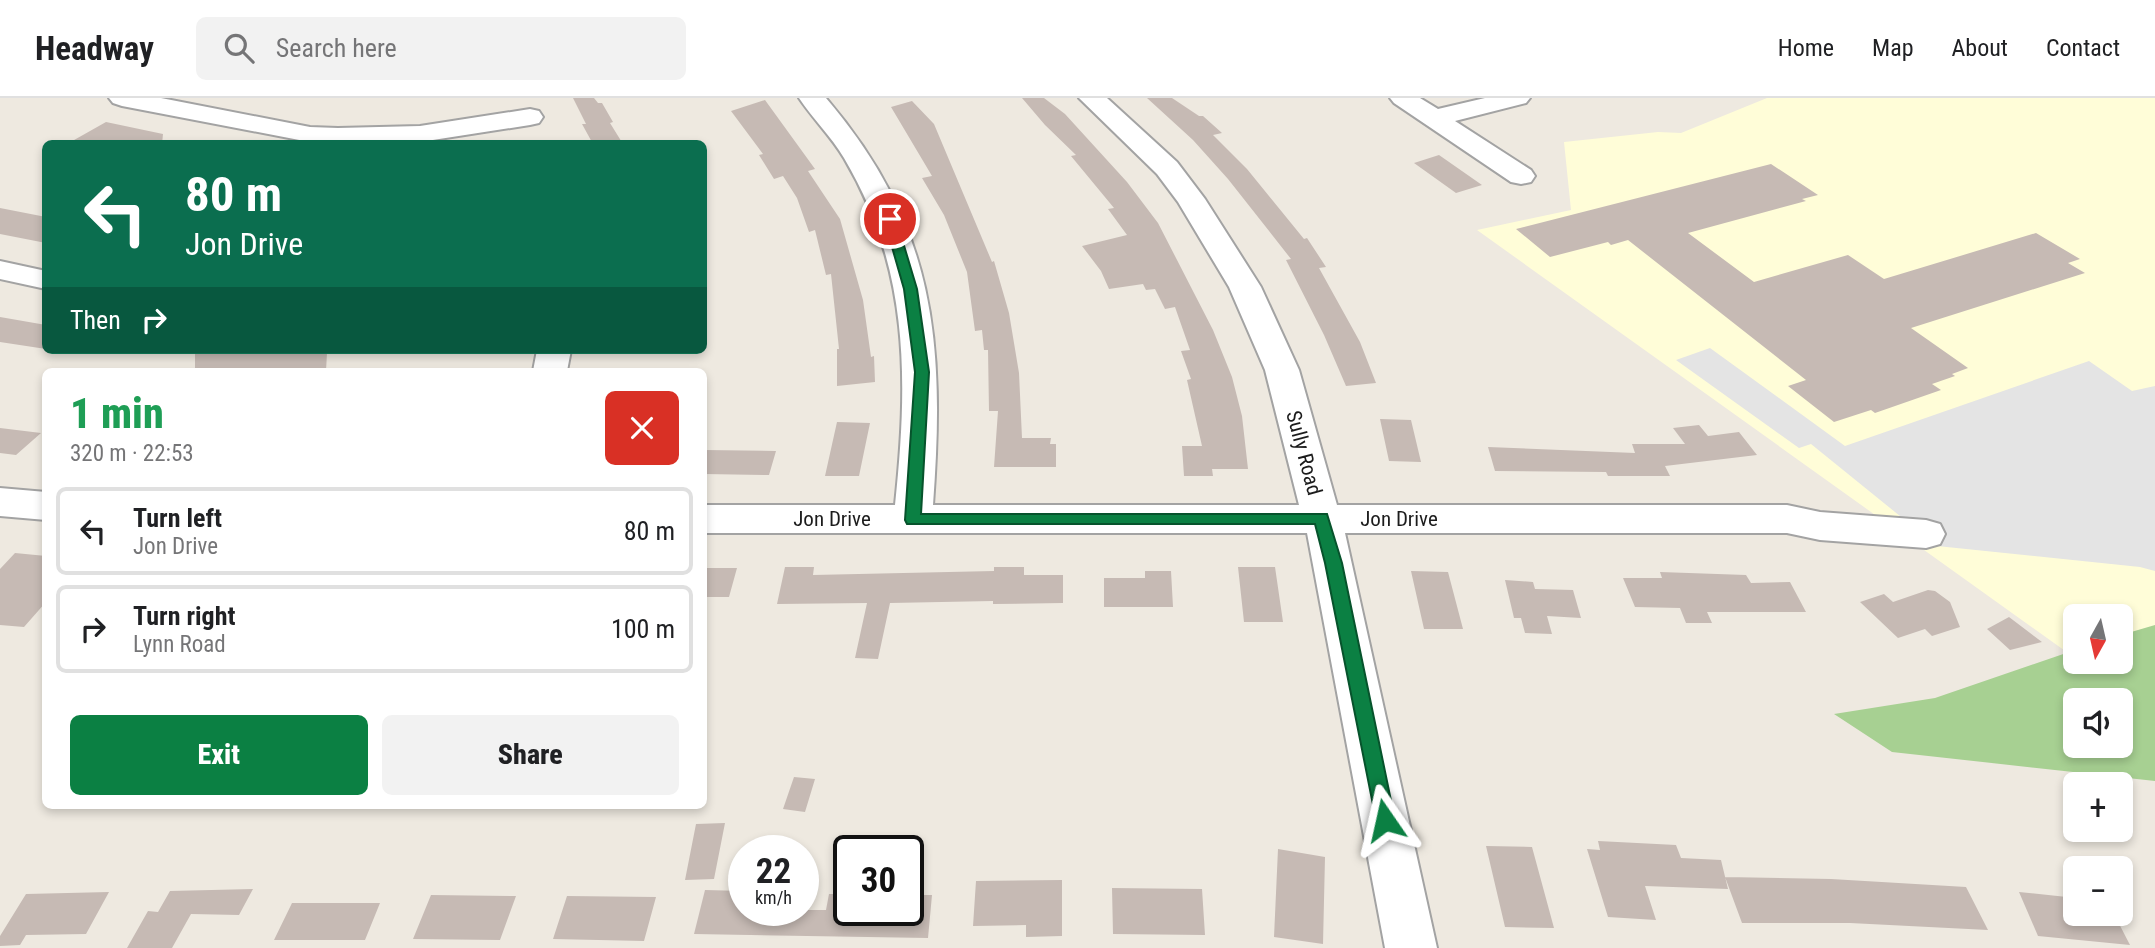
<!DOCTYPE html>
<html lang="en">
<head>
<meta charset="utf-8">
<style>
  body { margin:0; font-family:"Roboto Condensed",sans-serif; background:#f2f2f2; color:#202124; height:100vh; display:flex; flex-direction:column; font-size:26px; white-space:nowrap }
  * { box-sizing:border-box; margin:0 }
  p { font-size:23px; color:#757577 }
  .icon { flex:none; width:38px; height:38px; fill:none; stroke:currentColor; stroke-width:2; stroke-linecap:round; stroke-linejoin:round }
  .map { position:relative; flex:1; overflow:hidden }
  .drawer { position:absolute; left:42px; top:270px; width:665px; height:441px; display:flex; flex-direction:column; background:#fff; border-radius:10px; box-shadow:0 4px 10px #0003 }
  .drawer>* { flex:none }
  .hud { position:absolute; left:42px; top:42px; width:665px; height:214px; border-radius:10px; box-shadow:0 4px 10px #0003; background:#0b6e4f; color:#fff; overflow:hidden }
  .needle { width:46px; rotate:188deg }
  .tools { position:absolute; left:2063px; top:506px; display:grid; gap:14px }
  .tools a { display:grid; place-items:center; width:70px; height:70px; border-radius:10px; background:#fff; box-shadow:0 4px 10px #0003; font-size:35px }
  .speed { position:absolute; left:728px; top:737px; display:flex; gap:14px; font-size:35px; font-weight:700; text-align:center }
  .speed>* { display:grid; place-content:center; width:91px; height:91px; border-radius:50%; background:#fff; box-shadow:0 4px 10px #0003; line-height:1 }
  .speed small { font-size:18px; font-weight:400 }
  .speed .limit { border:4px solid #111; border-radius:10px; background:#fff; color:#111 }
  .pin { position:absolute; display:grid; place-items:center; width:60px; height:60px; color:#fff; margin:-30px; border:4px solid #fff; border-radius:50%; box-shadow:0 2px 7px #0007 }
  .me { position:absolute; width:77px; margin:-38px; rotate:349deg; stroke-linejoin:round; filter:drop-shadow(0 0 5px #0008) }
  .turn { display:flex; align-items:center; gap:24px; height:147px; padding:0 28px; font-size:32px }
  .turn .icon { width:91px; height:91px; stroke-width:2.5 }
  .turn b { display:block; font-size:49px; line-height:60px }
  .then { display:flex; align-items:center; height:66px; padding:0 28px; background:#0003; gap:14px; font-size:26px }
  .round { display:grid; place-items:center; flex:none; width:74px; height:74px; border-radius:10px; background:#f2f2f2 }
  .headline { display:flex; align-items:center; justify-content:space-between; height:119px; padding:0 28px }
  h1 { font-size:42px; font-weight:800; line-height:52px; color:#1e9e55 }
  .action { display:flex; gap:14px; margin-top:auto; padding:14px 28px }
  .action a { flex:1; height:80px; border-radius:10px; background:#0b8043; color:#fff; font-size:28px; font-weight:800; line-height:80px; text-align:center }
  .action a+a { background:#f2f2f2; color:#202124 }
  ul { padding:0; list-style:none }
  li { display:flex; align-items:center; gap:21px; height:88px; margin:0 14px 10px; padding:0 14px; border:4px solid #e0e0e0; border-radius:10px }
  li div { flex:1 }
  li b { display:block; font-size:26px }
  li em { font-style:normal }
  header { display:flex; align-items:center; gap:42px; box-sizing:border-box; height:98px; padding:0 35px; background:#fff; border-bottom:2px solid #e0e0e0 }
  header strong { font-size:33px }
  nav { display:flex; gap:38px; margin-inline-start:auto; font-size:24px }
  .search { width:490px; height:63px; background:#f2f2f2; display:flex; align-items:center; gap:18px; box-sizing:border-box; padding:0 24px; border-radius:10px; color:#757577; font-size:26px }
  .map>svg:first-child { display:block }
  .education { fill:#fffdd8 }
  .forest { fill:#a7d092; fill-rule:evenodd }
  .parking { fill:#e4e4e4 }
  .building { fill:#c6bab4 }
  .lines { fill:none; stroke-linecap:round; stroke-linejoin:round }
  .minor-casing { stroke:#a3a3a3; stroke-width:4 }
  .minor { fill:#fff; fill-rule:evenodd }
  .route { fill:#0b8043; stroke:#07532c; stroke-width:2 }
  .labels { text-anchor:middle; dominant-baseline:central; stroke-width:6; stroke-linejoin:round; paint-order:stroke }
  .street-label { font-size:21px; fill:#1c1c1c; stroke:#fff }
</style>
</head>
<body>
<header>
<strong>Headway</strong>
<div class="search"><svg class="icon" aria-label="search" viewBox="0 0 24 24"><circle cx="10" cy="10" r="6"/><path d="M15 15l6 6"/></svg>Search here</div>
<nav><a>Home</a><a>Map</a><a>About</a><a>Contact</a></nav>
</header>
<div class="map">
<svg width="2155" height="850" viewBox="0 0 2155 850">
  <rect width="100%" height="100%" fill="#eee9e0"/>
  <path class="education" d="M1767,0H2155V577L2121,564V518H2076L2075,560L1477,132L1571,112L1564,44L1658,34L1681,35Z"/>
  <path class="forest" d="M2155,527V683L1892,654L1834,616L1935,600L2075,552L2076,564H2121V537ZM2076,602H2121V648H2076Z"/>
  <path class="parking" d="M1710,250L1845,348L2089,263L2132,293L2155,288V473L2140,469L1937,448L1811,346L1799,350L1676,262Z"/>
  <path class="building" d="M573,0H594L598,5H602L613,24L610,25L623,46H593L582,26H586Z
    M1022,0H1044L1065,16L1127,84L1158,125L1213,232L1232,279L1242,318L1248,371H1212L1213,378H1184L1182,348H1202L1187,282L1191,281L1181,253L1190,252L1175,209L1165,211L1155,191L1146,192L1143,186L1109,191L1101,173L1082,148L1127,137L1108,111L1114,110L1071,58L1076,57L1045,27Z
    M1147,0H1172L1199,18H1203L1222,35L1213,37L1247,71L1304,141L1307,140L1326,169L1319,170L1360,244L1376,285L1346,288L1324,237L1286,162L1291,161L1228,81L1193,42Z
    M765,2L815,71L808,73L840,121L863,202L871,259L874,258L875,284L837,288V251H839L831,176L826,177L815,132L809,134L797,100L783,78L774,81L759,57L763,56L731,13Z
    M912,3L934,26L992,164L994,163L1009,215L1019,275L1022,340H1051L1050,346H1056V369H994L998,313H989L988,252H984L982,232L975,233L967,174L944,117L922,80L932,78L891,9Z
    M106,24L163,36L162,46H67Z
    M1439,57L1482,87L1456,95L1414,65Z
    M1771,66L1818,97L1802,101L1806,103L1688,135L1754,184L1848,157L1884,181L2036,135L2080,161L2068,165L2085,175L1911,230L1968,270L1952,276L1955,278L1932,286L1941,292L1875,315L1871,312L1834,324L1788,288L1806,282L1628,142L1611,147L1608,144L1550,159L1516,131Z
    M0,110L46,119V145L0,136Z
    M0,219L46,227V251L0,244Z
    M195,252L327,255L326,273L195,270Z
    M1380,321L1411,322L1421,364L1389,363Z
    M837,324L870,325L859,378H825Z
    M1699,327L1708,338L1739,334L1757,357L1665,368L1670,378H1608L1606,374L1495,373L1488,349L1635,355L1632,346H1685L1673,330Z
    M0,330L41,335L16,357L0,355Z
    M704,352L776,353L769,377L704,376Z
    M15,455L46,458V504L24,529L0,527V471Z
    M785,469H814L813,477L994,473V469H1024V477H1063V505L993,506V503L890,505L878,561L855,560L867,505L777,506Z
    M1238,469H1275L1283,524H1244Z
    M704,470H737L729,499H704Z
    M1145,473H1171L1173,509H1104V480H1145Z
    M1411,473L1448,474L1463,531H1424Z
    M1660,474L1746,477L1751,485L1790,484L1806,514H1707L1712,525H1686L1680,510L1635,509L1623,480H1662Z
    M1505,482L1533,484L1535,491L1573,492L1581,520L1547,518L1552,536L1525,535L1521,520H1514Z
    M1928,492L1935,493L1950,504L1960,529L1932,538L1925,531L1898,540L1860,504L1884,496L1893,504Z
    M2009,519L2042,544L2010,552L1987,531Z
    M794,679L815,681L805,714L783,711Z
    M725,725L714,781L685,782L696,726Z
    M1598,743L1676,747L1681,760L1721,762L1728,791L1645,788L1656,822L1608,819L1587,751L1600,752Z
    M1486,748L1532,749L1554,830L1505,829Z
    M1278,751L1325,759L1323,846L1274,839Z
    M1725,779L1831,781L1966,789L1988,832L1850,825H1742Z
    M1062,782V838L1026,839V827L973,828L976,783Z
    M1112,790L1202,791L1205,837L1113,836Z
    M253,791L239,817L191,816L172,850H127L148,813L158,814L170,793Z
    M705,792L744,793V812H826L829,796H849V812H908V797H932L928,840L694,836Z
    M109,794L86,836L26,837L20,847L0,848V838L26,796Z
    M2019,794L2076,800V816H2114L2130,847L2038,838Z
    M431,797L516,798L500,842L413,841Z
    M567,798L656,799L644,843L553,841Z
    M292,805H380L365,842H274Z"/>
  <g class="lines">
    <defs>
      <path id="minor" d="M109,0H161L310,29L338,30L420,28L530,11L539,13L543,19L539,25L530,27L420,44L320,46L122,8L113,5Z
        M799,0H826C936,129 945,244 933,407H1299L1265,272L1229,189L1178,104L1157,76L1079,0H1107L1177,64L1205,101L1261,189L1299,272L1337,407H1787L1820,414L1926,422L1940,426L1945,436L1940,446L1926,450L1820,442L1787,435H1345L1437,850H1385L1307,435H704V407H895C908,283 910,171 844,60C831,38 813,21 799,0Z
        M1390,0H1420L1438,11L1485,0H1530L1526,5L1455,23L1531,72L1535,78L1531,84L1521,86L1511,84L1394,5Z
        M0,163L46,173V191L0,181Z
        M537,252H571L567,273H533Z
        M0,390L46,394V422L0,418Z"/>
    </defs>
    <use href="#minor" class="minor-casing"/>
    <use href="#minor" class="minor"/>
  </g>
  <path class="route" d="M890,117L896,121L917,191L929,274L921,416H1327L1342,465L1395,722L1392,728L1385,730L1379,728L1376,722L1325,465L1315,426H907L905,422L915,274L904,191L884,121Z"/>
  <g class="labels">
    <g class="street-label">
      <text transform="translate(1304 355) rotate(75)">Sully Road</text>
      <text x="832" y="421">Jon Drive</text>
      <text x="1399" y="421">Jon Drive</text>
    </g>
  </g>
</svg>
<div class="tools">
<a><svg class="needle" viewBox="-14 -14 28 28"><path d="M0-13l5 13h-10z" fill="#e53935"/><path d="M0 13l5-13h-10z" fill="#757577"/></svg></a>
<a><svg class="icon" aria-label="sound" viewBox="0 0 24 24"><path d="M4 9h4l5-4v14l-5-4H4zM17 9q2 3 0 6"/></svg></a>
<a>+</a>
<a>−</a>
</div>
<div class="speed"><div>22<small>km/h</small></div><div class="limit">30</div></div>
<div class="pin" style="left:890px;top:121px;background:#d93025"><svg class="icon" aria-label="arrive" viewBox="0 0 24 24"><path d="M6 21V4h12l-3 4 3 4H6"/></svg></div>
<svg class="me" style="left:1385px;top:722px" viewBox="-20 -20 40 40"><path d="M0-17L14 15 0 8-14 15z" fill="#0b8043" stroke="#fff" stroke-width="4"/></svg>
<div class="hud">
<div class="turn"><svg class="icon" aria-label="left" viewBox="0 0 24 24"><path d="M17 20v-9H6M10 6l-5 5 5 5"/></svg><div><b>80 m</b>Jon Drive</div></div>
<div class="then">Then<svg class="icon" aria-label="right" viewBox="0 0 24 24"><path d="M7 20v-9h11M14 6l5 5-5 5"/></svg></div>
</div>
<section class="drawer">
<div class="headline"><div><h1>1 min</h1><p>320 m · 22:53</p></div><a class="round" style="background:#d93025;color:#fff"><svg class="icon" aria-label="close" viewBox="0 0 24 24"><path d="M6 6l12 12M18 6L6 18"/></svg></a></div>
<ul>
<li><svg class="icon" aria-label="left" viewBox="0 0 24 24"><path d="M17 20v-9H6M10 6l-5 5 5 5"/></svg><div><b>Turn left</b><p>Jon Drive</p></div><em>80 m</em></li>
<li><svg class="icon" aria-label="right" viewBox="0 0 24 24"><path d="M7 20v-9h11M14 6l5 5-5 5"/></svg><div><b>Turn right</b><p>Lynn Road</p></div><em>100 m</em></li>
</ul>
<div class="action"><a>Exit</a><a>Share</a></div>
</section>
</div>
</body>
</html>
